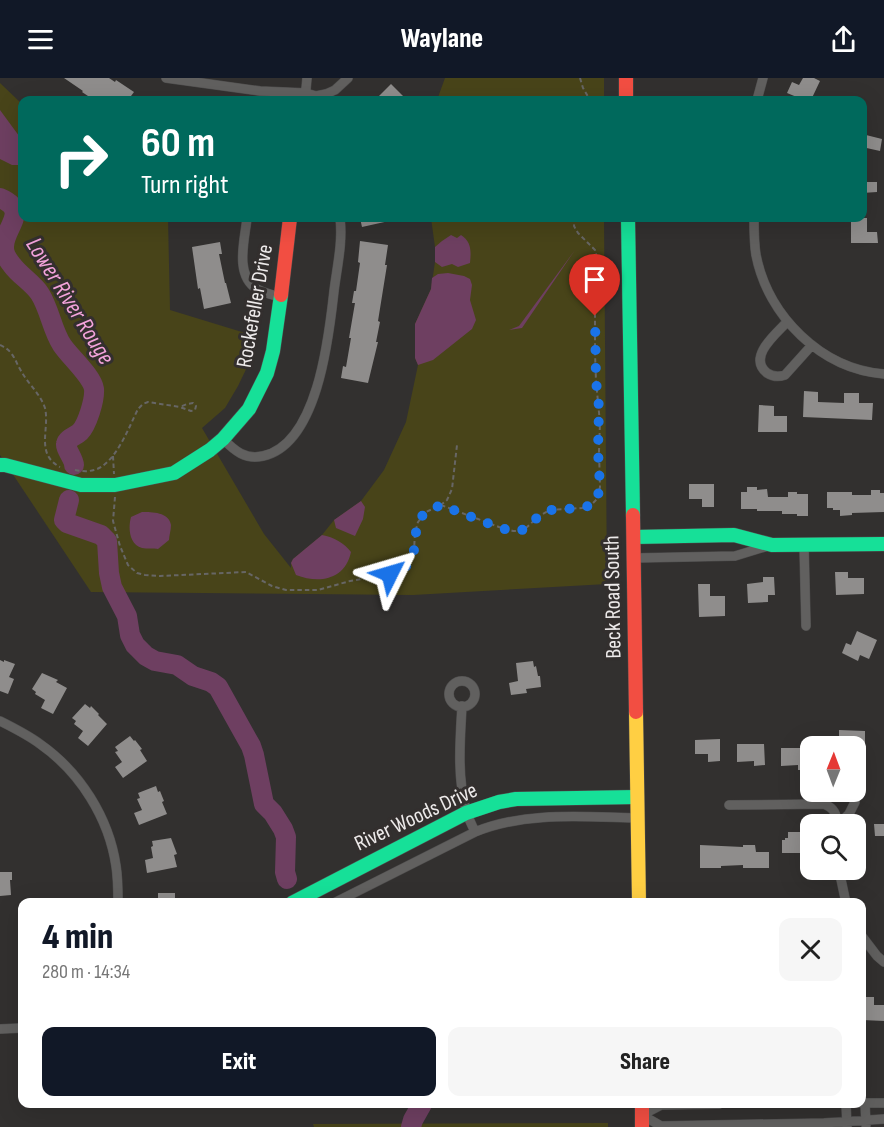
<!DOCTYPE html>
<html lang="en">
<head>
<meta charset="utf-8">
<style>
  body { margin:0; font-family:"Sofia Sans Condensed",sans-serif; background:#f6f6f6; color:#222; height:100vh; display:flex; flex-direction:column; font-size:22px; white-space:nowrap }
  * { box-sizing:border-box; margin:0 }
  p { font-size:20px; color:#767676 }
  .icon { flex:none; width:33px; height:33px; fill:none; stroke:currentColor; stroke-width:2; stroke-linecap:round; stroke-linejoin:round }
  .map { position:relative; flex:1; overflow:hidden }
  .drawer { position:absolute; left:18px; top:820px; width:848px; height:210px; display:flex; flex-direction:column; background:#fff; border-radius:12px; box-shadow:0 6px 24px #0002 }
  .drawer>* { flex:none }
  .guide { position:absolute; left:18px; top:18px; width:849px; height:126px; border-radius:12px; box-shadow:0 6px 24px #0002; background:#00695c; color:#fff; overflow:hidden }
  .needle { width:39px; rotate:1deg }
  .buttons { position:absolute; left:800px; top:658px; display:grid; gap:12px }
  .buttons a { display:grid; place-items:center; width:66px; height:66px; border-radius:12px; background:#fff; box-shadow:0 6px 24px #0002; font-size:30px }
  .pin { position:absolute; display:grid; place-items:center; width:51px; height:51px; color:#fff; margin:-62px -26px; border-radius:50% 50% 50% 0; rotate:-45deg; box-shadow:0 0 6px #0007 }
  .pin .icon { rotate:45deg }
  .me { position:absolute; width:66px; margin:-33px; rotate:50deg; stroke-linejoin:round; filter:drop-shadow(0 0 4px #0008) }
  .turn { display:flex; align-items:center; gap:21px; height:126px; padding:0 24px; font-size:27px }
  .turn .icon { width:78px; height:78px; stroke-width:2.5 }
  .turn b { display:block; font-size:42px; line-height:51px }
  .round { display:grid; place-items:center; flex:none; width:63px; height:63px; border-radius:12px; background:#f6f6f6 }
  .overview { display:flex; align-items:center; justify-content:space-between; height:102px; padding:0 24px }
  h1 { font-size:36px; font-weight:800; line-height:45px; color:#111827 }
  .primary-button { display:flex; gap:12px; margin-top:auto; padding:12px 24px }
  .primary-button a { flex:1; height:69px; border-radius:12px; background:#111827; color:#fff; font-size:24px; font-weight:800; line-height:69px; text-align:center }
  .primary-button a+a { background:#f6f6f6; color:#222 }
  header { display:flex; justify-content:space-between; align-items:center; height:78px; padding:0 24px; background:#111827; color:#fff; font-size:27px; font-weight:800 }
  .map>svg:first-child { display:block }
  .green { fill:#484419 }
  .water { fill:#6e3f61 }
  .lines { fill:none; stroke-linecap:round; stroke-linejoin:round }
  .river { stroke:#6e3f61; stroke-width:20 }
  .building { fill:#8f8d8c }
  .street-casing { stroke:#4f4e4e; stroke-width:10 }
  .fast-casing { stroke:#4f4e4e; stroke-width:15 }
  .slow-casing { stroke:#4f4e4e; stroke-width:15 }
  .jam-casing { stroke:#4f4e4e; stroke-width:15 }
  .path { stroke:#676665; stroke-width:2; stroke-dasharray:4.5 3; stroke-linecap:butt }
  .street { stroke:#61605f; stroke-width:9 }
  .fast { stroke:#16e098; stroke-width:14 }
  .slow { stroke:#ffcf43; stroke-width:14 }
  .jam { stroke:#f24e42; stroke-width:14 }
  .route { stroke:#1a73e8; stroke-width:10; stroke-dasharray:0 18 }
  .labels { text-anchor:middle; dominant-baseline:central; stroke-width:6; stroke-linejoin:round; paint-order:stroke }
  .street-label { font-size:22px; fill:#edeaea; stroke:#332f2e }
  .water-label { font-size:24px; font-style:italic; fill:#f3a3db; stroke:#332f2e }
</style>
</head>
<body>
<header><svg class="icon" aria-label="menu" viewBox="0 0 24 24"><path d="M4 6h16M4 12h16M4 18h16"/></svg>Waylane<svg class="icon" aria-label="share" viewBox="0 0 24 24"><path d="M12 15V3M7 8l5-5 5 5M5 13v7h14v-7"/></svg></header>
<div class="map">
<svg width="884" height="1049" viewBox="0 0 884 1049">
  <rect width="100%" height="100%" fill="#32302f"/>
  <path class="green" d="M445,0H604V22H437Z
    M0,5L22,26V140H168L170,232L255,258L251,281L238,308L225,330L202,350L264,456L291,490V485L293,481L322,457L334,442L361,423L384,392L406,344L418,287L415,280V246L431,211L435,184V169L431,140H604L607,506L413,517L91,514L0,377Z
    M608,1045V1049H314L313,1046Z"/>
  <path class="water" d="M0,32L22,62V87H12L0,81Z
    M451,157L457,160L461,157C472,164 471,174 470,185L458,189L452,186L442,189L435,184V169L442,163Z
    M575,172L522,250L509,252L519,248Z
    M448,195L464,198L470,201L472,207L470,222L476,242L472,251L433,282L418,287L415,280V246L431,211L432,200L438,196Z
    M361,423L365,429L363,441L355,458L336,450L334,442Z
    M142,434C152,434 169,434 171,447C171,452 169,458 169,462L158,471C154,470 147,471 142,470C129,466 128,450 131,439Z
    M322,457C334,459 344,465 351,474C345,502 319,506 296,497L291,485L293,481Z"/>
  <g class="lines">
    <path class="river" d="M0,120C31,133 3,150 4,170C4,176 8,182 12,187C20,198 33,205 40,216C50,232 52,252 62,267C70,279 92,298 94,311C95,322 87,347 80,354C76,358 67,360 66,366C65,370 74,381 74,387
      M69,422L64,442L67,445L101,457L107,463L109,495L112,509L127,538L130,557L135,567L146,578L155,583L177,587L193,598L211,604L218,609L251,668L254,677L264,726L273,735L283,751L286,759L285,794L287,801
      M411,1049L413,1042L422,1026"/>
  </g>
  <path class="building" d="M64,0H109L115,4L116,2L134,14L128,22H94L82,14L83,13Z
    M803,0H814L820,3L811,22H804L787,15L792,4L799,7Z
    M391,6L407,22H375Z
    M862,56L882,61L880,73L862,69Z
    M862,104H877V114L862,115Z
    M360,140H389V143L362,149Z
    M851,140H867V154H877L878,165H851Z
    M360,163L388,167L385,187H387L378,243L380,244L376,264H378L368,305L341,300L343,288L346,289L351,260H349L355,225H352L354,213H356L360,185L358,184Z
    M220,164L222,176H219L225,205H226L231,225L204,231L200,210L198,211L192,169Z
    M804,313L818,314V324L844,325V315H859V325H873L872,342L803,339Z
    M759,327L774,328V338H787V354H758Z
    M689,406H714V429H702V421H689Z
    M747,409H757V412L767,411L768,419H788V414H797V416H808V438H797V436H782V433H757V431H741V414H747Z
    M871,412H880V415H884V434L852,435V437L840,438V432H833V430H827V414H852V417H871Z
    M835,494H848V500H864V516L836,517Z
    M763,499H774L775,517H768V524L748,525L747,506L763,504Z
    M698,506H710V518H725V538L699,539Z
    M857,553L877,562L869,581L860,577L858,583L842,575L846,565L851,567Z
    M0,582L4,584V582L15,586L9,599L14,601L8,616L0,613Z
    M533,583L534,589L536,588L538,598H540L541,609L526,611L527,615L511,617L509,605L518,603L516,585Z
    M42,595L58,602L56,604L67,610L53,636L41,630L45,622L35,616L36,614L32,611Z
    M85,626L90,630L91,628L99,636L98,637L107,646L88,668L78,660L83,653L74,646L76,643L72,640Z
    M839,652L865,653V668L839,669Z
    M130,658L134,663L135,662L142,671L140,672L147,683L123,700L115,689L122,684L115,674L118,673L115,669Z
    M720,661V683L708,684V676H695V662Z
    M737,666H764L765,687L754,688V683L737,684Z
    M781,670H809V692H798V687L781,688Z
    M156,708L158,714L160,713L164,723L162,724L167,736L139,747L134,735L142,732L137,721L140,720L138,715Z
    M874,746H884V758H875Z
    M788,754H809V767H803V775H782V762H785V760H788Z
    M171,760L177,776L174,777L177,789L147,795L145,782L153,780L151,769L153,768L152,763Z
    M700,767L743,769V767H755L756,774H769V790H743V787L721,788V790H700Z
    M0,794H12V802H10L11,817L0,818Z
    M158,815H175V825H158Z
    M862,919H874V927H884V943L862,942Z"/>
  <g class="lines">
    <defs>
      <path id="street" d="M166,0L260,13L306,15L316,18L326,16L335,12L348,0
        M305,22L307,0
        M757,22L763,0
        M247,140C245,161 234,197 257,211C264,215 273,217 280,219
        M754,140C754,152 754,165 756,177C768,238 821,291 884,296
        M787,244C776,256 747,279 767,295C773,299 779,299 785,297L812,267
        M223,361C235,373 245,382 263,378C318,366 329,258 334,213C337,189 343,164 340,140
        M804,467L806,548
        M634,480L735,478L771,467
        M449 616a13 13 0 1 1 26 0a13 13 0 1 1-26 0Z
        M462,628C460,663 457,698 466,732C468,740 472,747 475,754
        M0,643C14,650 28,657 40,666C80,694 109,740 116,788C118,800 118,813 118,825
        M814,726L829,714
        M729,727L824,726C834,730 837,736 837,747
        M838,747L849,736L855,724L851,714
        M839,792L846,825
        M334,825L475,754C526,733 584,739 638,740
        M861,857L877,878L884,884
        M0,951L22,950
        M861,1025H884
        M865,1025L866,1047
        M846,1026L847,1049
        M642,1037L661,1048L824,1045L884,1041
        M642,1037L661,1027L719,1026"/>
      <path id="fast" d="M628,140L633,437
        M0,387H5L81,407H115L174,395L210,372L223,361L249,331L267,295L273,273L281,217
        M634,459L734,457L772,467L884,466
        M292,825L466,735L499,724L516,721L637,719"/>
      <path id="slow" d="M636,634L639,825"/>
      <path id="jam" d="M626,0V22
        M281,217L290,140
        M633,437L636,634
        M642,1026V1049"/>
    </defs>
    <use href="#street" class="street-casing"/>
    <use href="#fast" class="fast-casing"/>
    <use href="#slow" class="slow-casing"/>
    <use href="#jam" class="jam-casing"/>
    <path class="path" d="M580,0L583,10L590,22
      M0,267C4,269 8,271 11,275C15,280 17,286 20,291C27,305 40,315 45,330C50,351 35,376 60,389
      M113,378L114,396
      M75,392C81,393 87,394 94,392C115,387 129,349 138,331L143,326L148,324L180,329L191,333L195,332L196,328L193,325L187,326L180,329
      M115,419L113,443L120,468L128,487L137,495L145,497L160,498L246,494L272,508L286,512H318L350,503L390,496L403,490L410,483L414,472L415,455L418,444L426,434L441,427L447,422L452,411L457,367
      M441,427L499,449L513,453H520L526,450L539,438L550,432L582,430L591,427L597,421L600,409L599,373L600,345L596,303L595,275V220L598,184L595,172L578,155L574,148L575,140"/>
    <use href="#street" class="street"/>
    <use href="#fast" class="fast"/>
    <use href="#slow" class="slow"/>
    <use href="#jam" class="jam"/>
  </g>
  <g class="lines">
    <path class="route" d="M390,496C394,494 400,493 404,490C423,476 407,446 428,433C432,430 437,429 441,427L500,450L513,453H520L526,450L539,438L550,432L582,430L591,427L597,421L600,409L598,373L599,329L596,303L595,238"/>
  </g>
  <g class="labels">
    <g class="street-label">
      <text transform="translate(255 228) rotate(-80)">Rockefeller Drive</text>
      <text transform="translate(613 519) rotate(-91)">Beck Road South</text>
      <text transform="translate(416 739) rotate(-25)">River Woods Drive</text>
    </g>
    <g class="water-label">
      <text transform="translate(70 223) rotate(58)">Lower River Rouge</text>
    </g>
  </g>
</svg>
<div class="buttons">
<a><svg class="needle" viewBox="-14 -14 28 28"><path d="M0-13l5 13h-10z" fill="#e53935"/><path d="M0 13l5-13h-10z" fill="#767676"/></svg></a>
<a><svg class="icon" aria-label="search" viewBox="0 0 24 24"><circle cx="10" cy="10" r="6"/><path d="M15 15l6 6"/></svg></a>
</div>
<div class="pin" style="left:595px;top:238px;background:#d93025"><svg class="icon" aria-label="arrive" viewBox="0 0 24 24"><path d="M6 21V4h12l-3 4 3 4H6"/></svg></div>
<svg class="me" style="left:390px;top:496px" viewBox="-20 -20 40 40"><path d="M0-17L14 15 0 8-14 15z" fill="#1a73e8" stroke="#fff" stroke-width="4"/></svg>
<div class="guide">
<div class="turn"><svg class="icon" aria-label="right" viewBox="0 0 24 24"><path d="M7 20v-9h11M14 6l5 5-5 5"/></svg><div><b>60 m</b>Turn right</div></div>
</div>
<section class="drawer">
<div class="overview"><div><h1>4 min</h1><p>280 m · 14:34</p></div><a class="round"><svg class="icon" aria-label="close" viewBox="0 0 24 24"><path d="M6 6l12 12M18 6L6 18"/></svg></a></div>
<div class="primary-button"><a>Exit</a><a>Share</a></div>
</section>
</div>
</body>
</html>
